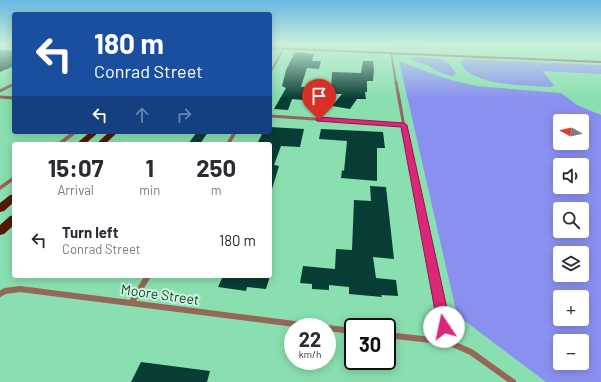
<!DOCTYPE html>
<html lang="en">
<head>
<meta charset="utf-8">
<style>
  body { margin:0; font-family:Barlow,sans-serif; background:#f7f7f7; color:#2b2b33; height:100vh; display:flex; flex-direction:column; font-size:15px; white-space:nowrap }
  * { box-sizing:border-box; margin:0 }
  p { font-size:13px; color:#7c7c81 }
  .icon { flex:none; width:22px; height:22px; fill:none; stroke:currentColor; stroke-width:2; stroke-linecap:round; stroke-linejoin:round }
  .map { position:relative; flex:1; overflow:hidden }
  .drawer { position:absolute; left:12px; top:142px; width:260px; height:136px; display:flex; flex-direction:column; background:#fff; border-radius:4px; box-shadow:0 2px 10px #0003 }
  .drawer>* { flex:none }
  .guide { position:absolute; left:12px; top:12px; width:260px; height:122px; border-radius:4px; box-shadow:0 2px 10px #0003; background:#1a4fa0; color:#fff; overflow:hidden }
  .needle { width:26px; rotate:278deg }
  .buttons { position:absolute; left:553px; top:114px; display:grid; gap:8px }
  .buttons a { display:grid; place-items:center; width:36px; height:36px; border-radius:4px; background:#fff; box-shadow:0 2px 10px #0003; font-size:20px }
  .speed { position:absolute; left:284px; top:318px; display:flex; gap:8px; font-size:20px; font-weight:700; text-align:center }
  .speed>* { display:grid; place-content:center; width:52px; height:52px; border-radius:50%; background:#fff; box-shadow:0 2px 10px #0003; line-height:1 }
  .speed small { font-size:10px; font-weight:400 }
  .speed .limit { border:2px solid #111; border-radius:6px; background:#fff; color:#111 }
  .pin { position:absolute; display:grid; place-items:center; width:34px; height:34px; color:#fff; margin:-41px -17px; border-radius:50% 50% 50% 0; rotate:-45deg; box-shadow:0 0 4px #0007 }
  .pin .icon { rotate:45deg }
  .me { position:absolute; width:44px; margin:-22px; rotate:349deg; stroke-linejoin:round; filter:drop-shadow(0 0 3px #0008) }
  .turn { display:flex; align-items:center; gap:14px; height:84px; padding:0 16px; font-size:18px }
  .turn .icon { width:52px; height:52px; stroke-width:2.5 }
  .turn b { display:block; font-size:28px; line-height:34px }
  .lanes { display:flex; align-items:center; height:38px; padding:0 16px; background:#0003; justify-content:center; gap:20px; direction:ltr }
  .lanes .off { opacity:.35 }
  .eta { display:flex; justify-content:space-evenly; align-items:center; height:68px; text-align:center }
  .eta b { font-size:24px; font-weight:700; line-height:28px }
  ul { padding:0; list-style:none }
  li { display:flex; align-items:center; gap:12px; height:60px; padding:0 16px }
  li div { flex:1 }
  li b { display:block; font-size:15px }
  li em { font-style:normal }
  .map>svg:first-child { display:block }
  .forest { fill:#8a90ef; fill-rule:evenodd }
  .building { fill:#083d35 }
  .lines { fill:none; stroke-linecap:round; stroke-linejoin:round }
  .street-far4 { stroke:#946759; stroke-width:2 }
  .street-far3 { stroke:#946759; stroke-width:3 }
  .street-far2 { stroke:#946759; stroke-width:3.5 }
  .street-far1 { stroke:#946759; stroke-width:4.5 }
  .street { stroke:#946759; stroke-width:6 }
  .secondary { fill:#753722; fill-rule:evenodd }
  .primary { fill:#551a04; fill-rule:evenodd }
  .route { fill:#db2777; stroke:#8e194d }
  .labels { text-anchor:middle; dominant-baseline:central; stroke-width:4; stroke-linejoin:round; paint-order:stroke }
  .near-street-label { font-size:14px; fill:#1a3e2c; stroke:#ccf5dd }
</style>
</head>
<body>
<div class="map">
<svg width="601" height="382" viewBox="0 0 601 382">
  <rect width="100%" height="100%" fill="#89dfb0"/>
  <path class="forest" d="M394,44H424L427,48L411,50L395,48Z
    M413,57L441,59L449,63L456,74L453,76C444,75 435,70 427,65C421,62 414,63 409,58Z
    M464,59L601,65V74L542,71L554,85L551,87C528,85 469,87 460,61Z
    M399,61L444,78L476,86L561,93L577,105L601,115V382H546L457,315ZM560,121H582V143H560ZM560,165H582V187H560ZM560,209H582V231H560ZM560,253H582V275H560ZM560,297H582V319H560ZM560,341H582V363H560Z"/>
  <path class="building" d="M0,50L14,51V66L0,72Z
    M295,52L314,54L312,61H321L319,69L307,68L301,87H307L303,100L292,99L288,110L274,109L286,88L282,86L286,70Z
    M363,61H373L374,69L373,81H367V92H365L366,99H357L350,109L332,106L342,94H333L334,90H331L332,72L361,73Z
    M270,127L304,129L300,147L281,146L274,165L279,166L272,189H270V144H257L263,132H270Z
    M321,129L383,132L385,148H377V181L341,178L342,170L344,171L347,141L319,139Z
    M197,132H208L200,144H188Z
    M370,186L386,187L394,259L373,257L376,278L396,280L398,296L381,295L382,297L349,294V287L329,285V290L312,289V284L300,283L303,266L335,269L336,249L352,250L354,200L371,201Z
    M223,276H270L266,289L247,287L246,291L218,287Z
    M141,362L210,371L207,382H131Z"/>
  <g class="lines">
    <path class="street-far4" d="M391,53L396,83
      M270,73L284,48"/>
    <path class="street-far3" d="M396,82L405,132
      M0,91L14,84
      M0,97L14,98
      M270,116L404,125"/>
    <path class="street-far2" d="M405,131L418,195
      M59,144L75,132
      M228,144L235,132
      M0,188L14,178"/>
    <path class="street-far1" d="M418,194L435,277"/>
    <path class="street" d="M435,276L448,342L471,352L513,382
      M0,294L5,291L20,289L318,327
      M132,302L148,276
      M327,328L353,331
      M387,335L448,342"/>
    <path class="secondary" d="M270,47L601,61V63L270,49Z"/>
    <path class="primary" d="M90,132H99L85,144H76Z
      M109,132H118L105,144H96Z
      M14,194V202L4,211L0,212V203L10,195Z
      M14,215V225L4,234L0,235V225L10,216Z"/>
  </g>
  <linearGradient id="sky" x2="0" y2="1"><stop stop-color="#68b7e2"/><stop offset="0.45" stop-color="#caf1db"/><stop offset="1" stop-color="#caf1db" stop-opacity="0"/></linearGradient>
  <rect width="601" height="98" fill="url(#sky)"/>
  <path class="route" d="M319,117L404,123L407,125L451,327L449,331L444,333L440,331L438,327L401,127L317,121L316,120Z"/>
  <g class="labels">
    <g class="near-street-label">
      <text transform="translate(160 294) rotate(8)">Moore Street</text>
    </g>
  </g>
</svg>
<div class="buttons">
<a><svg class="needle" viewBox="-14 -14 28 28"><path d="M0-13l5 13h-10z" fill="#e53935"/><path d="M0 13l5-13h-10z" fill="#7c7c81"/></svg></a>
<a><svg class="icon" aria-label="sound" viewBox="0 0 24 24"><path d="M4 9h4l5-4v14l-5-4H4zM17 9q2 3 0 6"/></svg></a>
<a><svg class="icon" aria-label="search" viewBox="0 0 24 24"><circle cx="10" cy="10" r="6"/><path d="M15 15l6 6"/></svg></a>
<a><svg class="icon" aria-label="layers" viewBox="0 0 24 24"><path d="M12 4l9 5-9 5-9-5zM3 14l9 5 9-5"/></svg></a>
<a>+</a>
<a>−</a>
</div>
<div class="speed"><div>22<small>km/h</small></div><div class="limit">30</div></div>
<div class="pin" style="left:319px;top:120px;background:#d93025"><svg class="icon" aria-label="arrive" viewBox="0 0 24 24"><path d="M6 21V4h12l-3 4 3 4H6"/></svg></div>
<svg class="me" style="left:444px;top:327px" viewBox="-20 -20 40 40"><circle r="19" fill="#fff"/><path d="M0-13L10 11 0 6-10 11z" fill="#db2777"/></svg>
<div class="guide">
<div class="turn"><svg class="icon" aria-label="left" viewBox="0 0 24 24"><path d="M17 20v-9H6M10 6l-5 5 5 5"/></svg><div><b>180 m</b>Conrad Street</div></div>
<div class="lanes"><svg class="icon" aria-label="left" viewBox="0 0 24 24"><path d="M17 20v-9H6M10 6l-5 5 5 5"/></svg><svg class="icon off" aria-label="ahead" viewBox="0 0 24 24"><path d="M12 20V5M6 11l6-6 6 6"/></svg><svg class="icon off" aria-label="right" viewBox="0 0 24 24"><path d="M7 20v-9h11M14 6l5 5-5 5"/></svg></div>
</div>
<section class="drawer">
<div class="eta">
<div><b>15:07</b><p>Arrival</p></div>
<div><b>1</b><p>min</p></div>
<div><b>250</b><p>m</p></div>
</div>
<ul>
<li><svg class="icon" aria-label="left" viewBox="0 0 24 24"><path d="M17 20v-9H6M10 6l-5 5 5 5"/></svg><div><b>Turn left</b><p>Conrad Street</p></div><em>180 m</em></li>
</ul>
</section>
</div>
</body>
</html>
